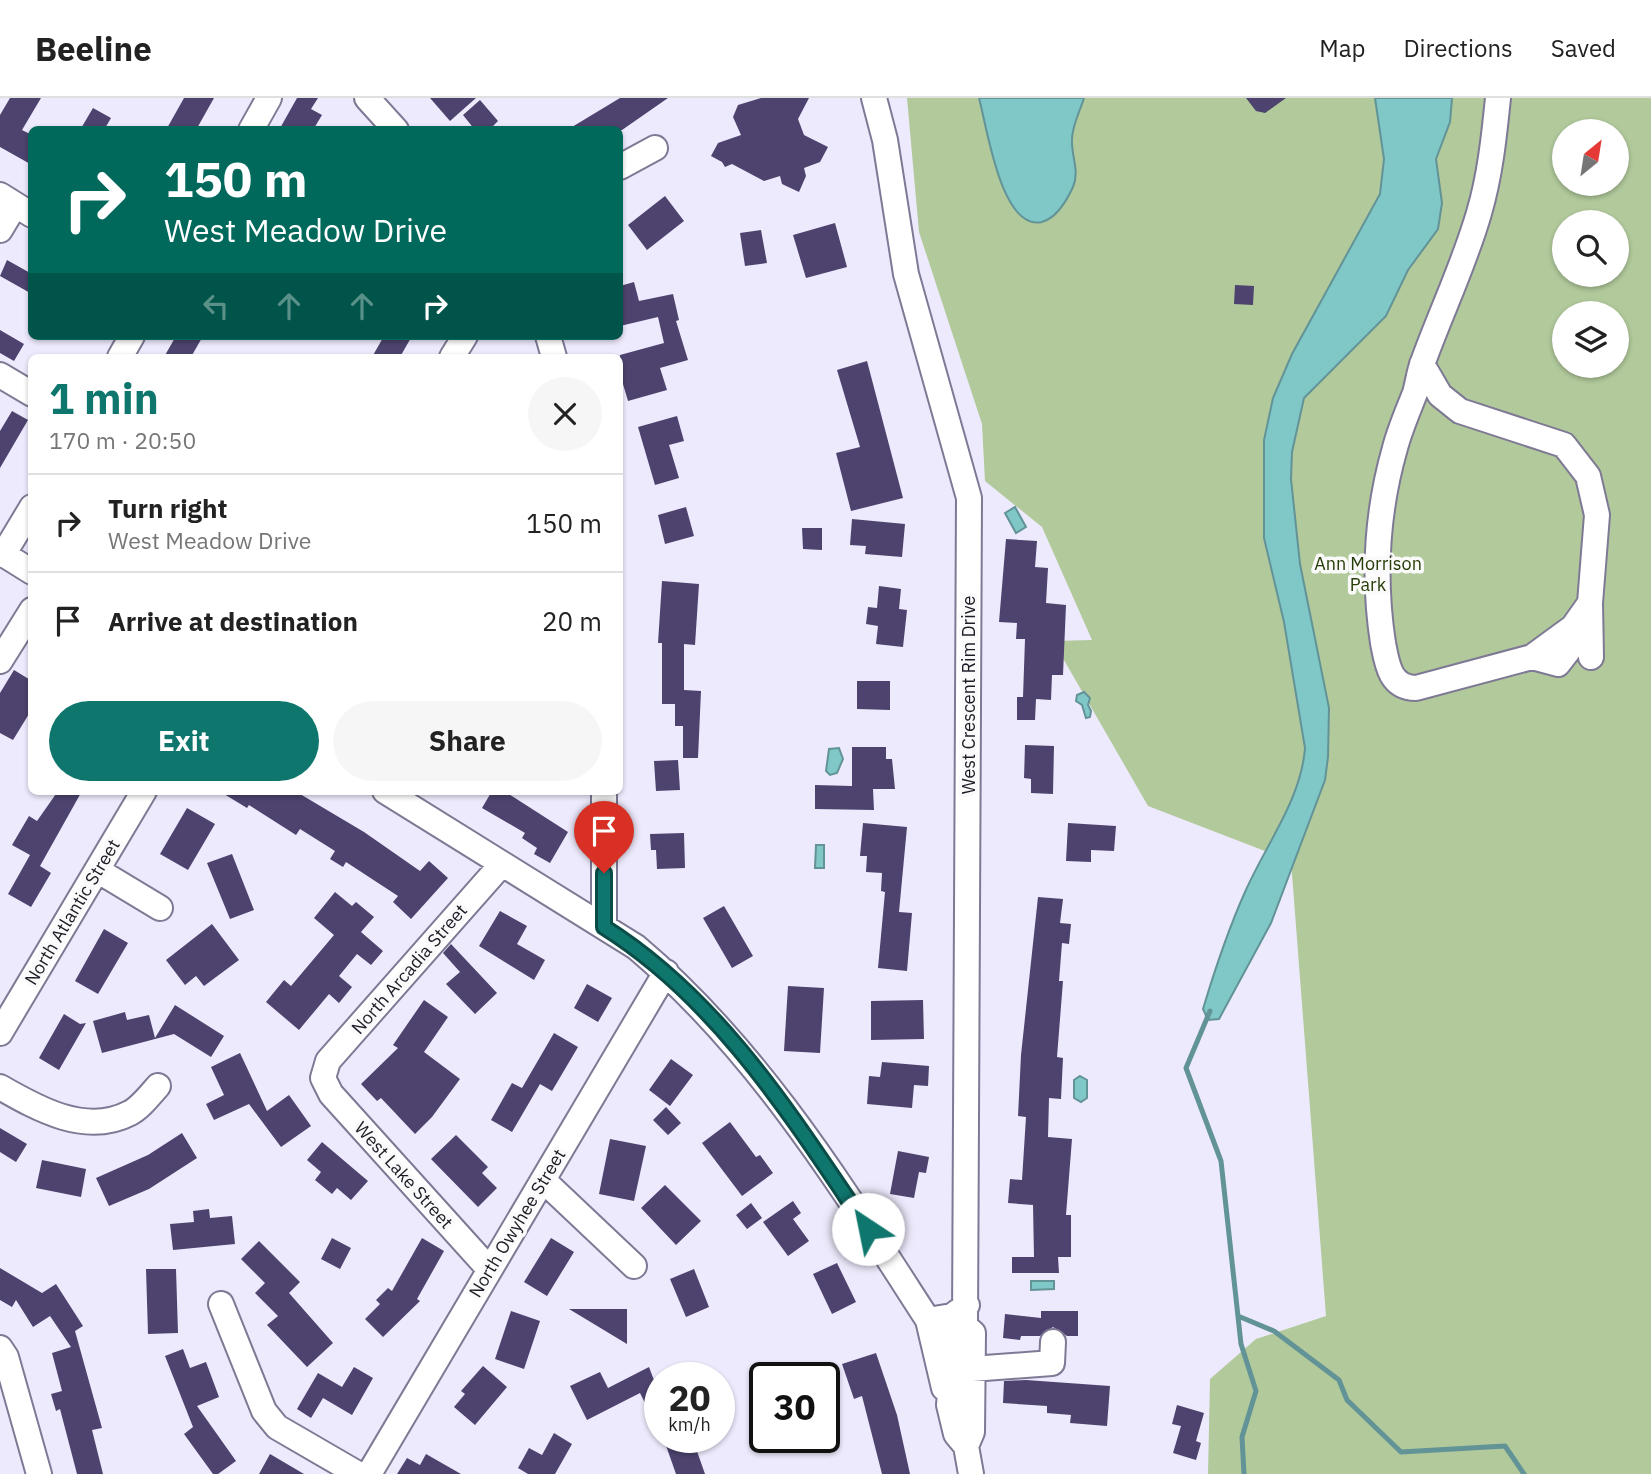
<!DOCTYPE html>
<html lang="en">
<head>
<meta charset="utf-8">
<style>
  body { margin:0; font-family:"IBM Plex Sans",sans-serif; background:#f6f6f6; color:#222; height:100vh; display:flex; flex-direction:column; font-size:26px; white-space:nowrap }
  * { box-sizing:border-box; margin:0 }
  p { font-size:23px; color:#767676 }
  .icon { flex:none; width:38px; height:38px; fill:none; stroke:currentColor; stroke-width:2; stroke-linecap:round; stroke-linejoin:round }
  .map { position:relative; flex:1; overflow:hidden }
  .details { position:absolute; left:28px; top:256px; width:595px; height:441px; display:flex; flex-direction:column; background:#fff; border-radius:10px; box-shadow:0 2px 5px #0004 }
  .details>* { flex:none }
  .banner { position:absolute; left:28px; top:28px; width:595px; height:214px; border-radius:10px; box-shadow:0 2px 5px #0004; background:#00695c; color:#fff; overflow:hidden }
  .needle { width:46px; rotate:30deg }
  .fabs { position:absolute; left:1552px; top:21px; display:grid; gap:14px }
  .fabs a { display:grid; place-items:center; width:77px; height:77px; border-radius:50%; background:#fff; box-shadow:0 2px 5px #0004; font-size:35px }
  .speed { position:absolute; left:644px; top:1264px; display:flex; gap:14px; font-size:35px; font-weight:700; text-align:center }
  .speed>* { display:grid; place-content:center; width:91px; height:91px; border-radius:50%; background:#fff; box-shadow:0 2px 5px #0004; line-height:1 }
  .speed small { font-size:18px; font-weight:400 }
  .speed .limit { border:4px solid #111; border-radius:10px; background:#fff; color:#111 }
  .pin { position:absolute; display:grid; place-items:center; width:60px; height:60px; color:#fff; margin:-72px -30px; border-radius:50% 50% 50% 0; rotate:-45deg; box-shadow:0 0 7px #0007 }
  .pin .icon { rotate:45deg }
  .me { position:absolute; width:77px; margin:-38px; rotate:326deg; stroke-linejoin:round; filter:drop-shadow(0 0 5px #0008) }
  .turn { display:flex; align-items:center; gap:24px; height:147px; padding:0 21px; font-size:32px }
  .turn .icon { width:91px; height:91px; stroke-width:2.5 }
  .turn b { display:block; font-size:49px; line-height:60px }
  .lanes { display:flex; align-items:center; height:66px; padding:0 21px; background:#0003; justify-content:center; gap:35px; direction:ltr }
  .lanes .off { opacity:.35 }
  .round { display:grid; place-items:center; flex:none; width:74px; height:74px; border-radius:37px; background:#f6f6f6 }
  .overview { display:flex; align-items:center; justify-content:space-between; height:119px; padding:0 21px }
  h1 { font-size:42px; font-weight:700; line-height:52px; color:#0f766e }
  .cta { display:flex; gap:14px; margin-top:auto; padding:14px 21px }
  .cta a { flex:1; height:80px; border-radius:42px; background:#0f766e; color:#fff; font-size:28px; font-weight:700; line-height:80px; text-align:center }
  .cta a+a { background:#f6f6f6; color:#222 }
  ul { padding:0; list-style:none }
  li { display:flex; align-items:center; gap:21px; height:98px; padding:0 21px; border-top:2px solid #e0e0e0 }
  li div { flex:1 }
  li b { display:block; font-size:26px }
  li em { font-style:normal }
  header { display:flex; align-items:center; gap:42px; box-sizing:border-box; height:98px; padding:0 35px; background:#fff; border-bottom:2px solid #e0e0e0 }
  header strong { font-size:33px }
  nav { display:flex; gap:38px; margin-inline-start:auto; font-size:24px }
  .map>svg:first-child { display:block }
  .green { fill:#b1c99b; fill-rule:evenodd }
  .water { fill:#80c7c8; stroke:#629397; stroke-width:2 }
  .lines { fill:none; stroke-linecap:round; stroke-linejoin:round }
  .stream { stroke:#629397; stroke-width:5 }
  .building { fill:#4d436e }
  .minor-casing { stroke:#7e7994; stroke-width:28 }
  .minor { stroke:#fff; stroke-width:24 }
  .route-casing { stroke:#0a4d48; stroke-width:18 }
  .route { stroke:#0f766e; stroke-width:12 }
  .labels { text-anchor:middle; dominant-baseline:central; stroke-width:7; stroke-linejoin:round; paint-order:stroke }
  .park-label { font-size:18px; fill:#273d08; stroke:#fafafa }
  .street-label { font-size:18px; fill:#1d1b25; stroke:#fafafa }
</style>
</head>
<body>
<header>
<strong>Beeline</strong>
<nav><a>Map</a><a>Directions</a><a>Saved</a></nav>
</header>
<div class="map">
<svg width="1651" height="1376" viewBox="0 0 1651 1376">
  <rect width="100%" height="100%" fill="#eeeafd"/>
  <path class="green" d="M907,0H1651V1376H1208L1210,1281L1256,1241L1326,1218L1291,763L1148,708L1053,543L1092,542L1042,429L985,383L982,326L919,134ZM1564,33H1617V86H1564ZM1564,124H1617V177H1564ZM1564,215H1617V268H1564Z"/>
  <path class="water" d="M979,0H1084C1080,13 1072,28 1072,41C1071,58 1080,73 1073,89C1067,102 1056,120 1042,124C1001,133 987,29 979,0Z
    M1375,0H1452L1450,24L1436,61L1442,105L1438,131L1408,172L1386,218L1304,300L1292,354L1291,381L1300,466L1329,610L1328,659L1325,682L1271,825L1219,921L1208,922L1203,911C1215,871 1228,832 1245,794C1266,746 1301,702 1305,650L1284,524L1264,440V342L1273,300L1292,256L1380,96L1384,61Z
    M1015,409L1026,429L1016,435L1005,415Z
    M1084,594L1090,600L1088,607L1091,613L1090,619L1086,620L1082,607L1076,603L1077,597Z
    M839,650L843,661L837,675L830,677L826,673L829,651Z
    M816,747H824V770H815Z
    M1080,978L1087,982V1000L1081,1004L1074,1000V982Z
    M1031,1183H1054V1191L1031,1192Z"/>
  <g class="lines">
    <path class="stream" d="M1210,913L1186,970L1221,1063L1241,1246L1256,1293L1242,1339L1244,1376
      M1238,1218L1274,1233L1339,1282L1347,1302L1401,1354L1505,1348L1524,1376"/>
  </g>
  <path class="building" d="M10,0H41L22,32L32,37V67L0,49V17Z
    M184,0H214L196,32H166Z
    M297,0H318L311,11L322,17L313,32H279Z
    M430,0H476L450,23Z
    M620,0H668L622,32H567Z
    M761,0H809L798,21L804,37L828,49L820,64L804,70L806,78L799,94L782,86L780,78L764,83L732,66L725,69L722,64L711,58L718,45L741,37L733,19L738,7Z
    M1246,0H1286L1265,15L1256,13Z
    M480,2L498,23L489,32H475L463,17Z
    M93,10L111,20L104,32H80Z
    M665,98L684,123L647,152L628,127Z
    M835,125L847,169L806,180L793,137Z
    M761,132L767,165L745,168L740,135Z
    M7,162L32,176V196L0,178Z
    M634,184L639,203L673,196L679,222L676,223L688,262L660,270L667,292L628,303L620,276V257L664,245L658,219L620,228V188Z
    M1235,187L1254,188L1253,207L1234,206Z
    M0,232L24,246L14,263L0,255Z
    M176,238H203L191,259H164Z
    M384,238H412L400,259H372Z
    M867,263L903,400L851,413L836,355L860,349L837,272Z
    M12,313L28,322L0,370V333Z
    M677,318L684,343L669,347L679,380L655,387L638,329Z
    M686,409L694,438L665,446L658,417Z
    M852,421L905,426L902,459L865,456L866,448L850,447Z
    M802,430H822V452L803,451Z
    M1006,441L1037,443L1035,469L1048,470L1046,505L1066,507L1063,577H1052L1051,602L1036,601L1035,622H1017V599H1023L1025,541H1016L1017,525L999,524Z
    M662,483L699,486L695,547L684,546V592L701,593L698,660H683V628H675V606H662V545H658Z
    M879,488L901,491L899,511L907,512L903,549L876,546L878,528L866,526L868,509L877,510Z
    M14,572L32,583V611L13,642L0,635V595Z
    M857,583H890V612L857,611Z
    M1025,647L1054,648L1053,696L1031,695V681L1024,680Z
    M852,649H886V661H892L895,691H873L874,712L815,711V687L852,688Z
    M678,662L680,692L656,693L654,663Z
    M58,693H82L40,768L51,775L31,809L8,796L30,757L12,747L29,718L37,723Z
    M219,693H295L364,734L420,773L429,763L448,780L411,821L393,804L398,798L346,764L343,769L330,761L335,753L300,731L296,737L249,707L247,710Z
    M492,693H504L568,734L550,765L534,756L537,750L522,740L525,735L482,710Z
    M187,710L215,726L188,772L160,756Z
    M863,725L907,729L899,814L912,815L907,873L878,870L885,794L881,793L882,775L866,774L867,758H860Z
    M1068,725L1116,728L1114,753L1091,752V764L1066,763Z
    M684,735L685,770L657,771L656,752H651L650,736Z
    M232,756L254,812L230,821L207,765Z
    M335,794L352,808L356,804L374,819L361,834L383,853L371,867L357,856L339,878L352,889L339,905L329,896L299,932L266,904L284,882L291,888L334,837L314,820Z
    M1038,799L1063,801L1060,825L1071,826L1069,846L1062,845L1059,883H1063L1057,959L1063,960L1061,1001L1049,1000L1048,1039L1072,1041L1066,1117H1071V1159H1058L1059,1175H1012V1159H1034L1033,1107L1008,1105L1010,1081L1022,1082L1026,1019L1018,1018L1021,957Z
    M724,808L753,858L732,870L703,820Z
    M500,813L527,828L517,846L545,862L534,882L479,848Z
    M212,826L239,862L204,888L196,878L185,887L166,862Z
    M104,831L128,845L98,896L75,883Z
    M451,846L497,895L475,916L446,886L460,874L443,855Z
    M587,886L612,900L598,924L574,910Z
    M788,888L824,890L820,955L784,953Z
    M424,902L448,919L424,954L460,981L432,1019L415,1036L381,1000L377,1003L361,986L398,950L393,947Z
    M923,902L924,941L871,942V903Z
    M175,907L224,938L211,959L174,936L102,955L93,923L125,914L127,922L149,917L155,940Z
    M64,916L80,926L86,925L59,972L39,960Z
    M554,935L578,949L552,993L540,986L512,1034L491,1022L512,985L522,990Z
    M240,955L267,1013L289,997L311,1028L281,1049L249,1006L214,1022L206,1006L224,997L211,969Z
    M671,961L693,977L670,1008L649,992Z
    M882,964L929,968L928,988L914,987L912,1010L867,1006L869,978L880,979Z
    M666,1009L681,1025L668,1037L653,1022Z
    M730,1024L756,1059L760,1057L773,1075L742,1098L702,1045Z
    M0,1030L27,1046L16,1064L0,1054Z
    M182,1035L197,1060L149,1091L109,1108L96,1080L148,1057Z
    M456,1037L488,1069L482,1075L497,1090L478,1109L431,1061Z
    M610,1041L646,1048L634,1103L599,1096Z
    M322,1044L368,1083L351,1102L337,1090L332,1096L315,1082L321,1074L307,1062Z
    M898,1053L929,1059L926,1075L919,1074L914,1100L890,1096Z
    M42,1062L86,1071L81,1099L36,1090Z
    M665,1087L701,1123L676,1147L641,1110Z
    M793,1103L801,1115L793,1121L809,1143L788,1158L763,1124Z
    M751,1105L762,1120L747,1131L736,1117Z
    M209,1111L210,1120L232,1118L235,1146L173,1152L170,1126L194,1124L193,1113Z
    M332,1140L351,1150L340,1171L321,1161Z
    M422,1140L444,1153L417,1201L420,1203L383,1239L365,1221L380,1206L376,1202L388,1190L392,1193Z
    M551,1140L574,1154L547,1198L524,1184Z
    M259,1143L300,1184L289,1195L333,1245L307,1269L267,1227L278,1218L255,1195L265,1185L241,1161Z
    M837,1165L856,1204L832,1216L813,1176Z
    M0,1170L42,1195L56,1186L83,1228L75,1233L102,1330L92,1332L103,1376H77L60,1311L56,1313L51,1296L62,1293L52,1255L71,1249L50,1218L33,1229L16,1202L12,1209L0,1202Z
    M146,1171H176L178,1235L148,1236Z
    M694,1171L709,1209L686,1219L670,1181Z
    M569,1211H627V1246Z
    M511,1213L540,1223L524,1271L495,1261Z
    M1041,1213H1078V1238H1067L1053,1229L1040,1238H1021L1020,1242L1003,1240L1005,1216L1041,1220Z
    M183,1251L190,1270L206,1264L219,1299L197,1308L236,1363L218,1376H213L184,1336L193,1329L165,1258Z
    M876,1255L897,1317L910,1376H882L862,1298L854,1301L842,1266Z
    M483,1268L507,1289L475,1327L454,1309L465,1296L461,1293Z
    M354,1269L373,1280L352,1317L323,1300L311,1320L297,1311L318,1275L342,1289Z
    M649,1269L660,1298L645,1305L640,1295L587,1322L570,1288L600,1274L608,1290Z
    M1026,1282L1110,1288L1107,1328L1070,1325L1071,1317L1047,1315V1308L1003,1305L1004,1283Z
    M1177,1307L1204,1315L1196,1343L1201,1345L1196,1362L1173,1355L1181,1328L1172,1326Z
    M554,1335L572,1346L555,1376H528L518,1370L529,1350L542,1357Z
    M672,1339H692L705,1376H676L664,1342Z
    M270,1356L304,1376H259Z
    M426,1356L461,1376H397L407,1360L420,1367Z"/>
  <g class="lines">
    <defs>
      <path id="minor" d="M367,0L396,32
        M874,0L885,42L906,176L969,400L965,1228
        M1498,0C1494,39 1490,78 1479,115C1464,167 1441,214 1423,264C1419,274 1418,285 1415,295C1408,313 1400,331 1395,350C1377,413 1373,480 1383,545C1387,566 1390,590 1416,590L1532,559L1573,529L1590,505
        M251,32L269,0
        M620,69L655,50
        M0,97L32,117
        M0,132L15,107
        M548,238L554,259
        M120,259L132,238
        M452,259L465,238
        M1422,266L1440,297L1460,313L1564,347L1588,378L1597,417L1590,505L1591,559
        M0,277L32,296
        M0,454L32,474
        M3,457L32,409
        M1532,559L1558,566L1582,535
        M0,563L32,512
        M385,693L636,849C758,952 842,1089 928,1222L952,1218L967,1207
        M97,772L160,810
        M604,829V693
        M0,935L144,693
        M0,989C38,1011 86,1038 130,1015C140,1010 150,997 158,988
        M543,1082L634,1168
        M489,1171L331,996L323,980L328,963L502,766
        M221,1206L264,1313L277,1329L358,1376
        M939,1235L928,1222L944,1290
        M0,1250L6,1259L39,1376
        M972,1271L1052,1265L1053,1244
        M966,1348L972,1334L973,1235L965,1228L959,1233L953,1259L949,1307L956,1336L966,1348L971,1376
        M369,1376L666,874"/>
    </defs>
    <use href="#minor" class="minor-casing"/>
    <use href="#minor" class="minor"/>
  </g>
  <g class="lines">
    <defs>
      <path id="route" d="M604,775V829C720,902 792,1019 868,1131"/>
    </defs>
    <use href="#route" class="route-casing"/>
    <use href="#route" class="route"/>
  </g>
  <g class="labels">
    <g class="park-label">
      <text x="1368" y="465">Ann Morrison<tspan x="1368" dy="21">Park</tspan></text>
    </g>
    <g class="street-label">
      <text transform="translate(968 597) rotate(-90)">West Crescent Rim Drive</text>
      <text transform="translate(72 814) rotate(-59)">North Atlantic Street</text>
      <text transform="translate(409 871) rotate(-49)">North Arcadia Street</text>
      <text transform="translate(404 1077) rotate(48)">West Lake Street</text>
      <text transform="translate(517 1125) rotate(-59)">North Owyhee Street</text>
    </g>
  </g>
</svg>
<div class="fabs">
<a><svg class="needle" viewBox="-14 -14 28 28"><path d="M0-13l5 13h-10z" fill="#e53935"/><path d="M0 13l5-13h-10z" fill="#767676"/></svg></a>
<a><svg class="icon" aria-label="search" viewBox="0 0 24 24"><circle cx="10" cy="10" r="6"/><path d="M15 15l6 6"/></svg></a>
<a><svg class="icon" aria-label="layers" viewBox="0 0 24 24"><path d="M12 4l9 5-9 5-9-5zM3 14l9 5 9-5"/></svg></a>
</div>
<div class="speed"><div>20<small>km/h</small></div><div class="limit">30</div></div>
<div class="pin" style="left:604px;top:775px;background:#d93025"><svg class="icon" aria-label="arrive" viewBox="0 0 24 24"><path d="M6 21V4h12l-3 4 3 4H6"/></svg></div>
<svg class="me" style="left:868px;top:1131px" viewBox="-20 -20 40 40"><circle r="19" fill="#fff"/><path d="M0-13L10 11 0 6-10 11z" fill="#0f766e"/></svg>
<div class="banner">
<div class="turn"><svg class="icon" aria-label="right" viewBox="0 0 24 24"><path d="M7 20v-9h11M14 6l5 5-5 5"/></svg><div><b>150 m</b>West Meadow Drive</div></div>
<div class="lanes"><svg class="icon off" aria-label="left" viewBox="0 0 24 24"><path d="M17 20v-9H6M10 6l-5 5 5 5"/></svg><svg class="icon off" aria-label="ahead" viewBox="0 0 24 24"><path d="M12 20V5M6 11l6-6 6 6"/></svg><svg class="icon off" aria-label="ahead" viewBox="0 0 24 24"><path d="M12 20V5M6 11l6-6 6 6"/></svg><svg class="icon" aria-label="right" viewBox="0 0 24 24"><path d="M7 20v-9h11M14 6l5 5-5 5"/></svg></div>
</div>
<section class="details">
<div class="overview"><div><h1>1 min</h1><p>170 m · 20:50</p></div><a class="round"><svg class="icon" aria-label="close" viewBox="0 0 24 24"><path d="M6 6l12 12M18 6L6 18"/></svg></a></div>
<ul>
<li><svg class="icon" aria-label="right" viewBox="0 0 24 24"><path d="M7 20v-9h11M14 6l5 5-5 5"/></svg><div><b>Turn right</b><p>West Meadow Drive</p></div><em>150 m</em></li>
<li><svg class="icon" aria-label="arrive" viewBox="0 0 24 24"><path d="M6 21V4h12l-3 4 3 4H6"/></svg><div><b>Arrive at destination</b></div><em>20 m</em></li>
</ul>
<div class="cta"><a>Exit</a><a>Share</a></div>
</section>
</div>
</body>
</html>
